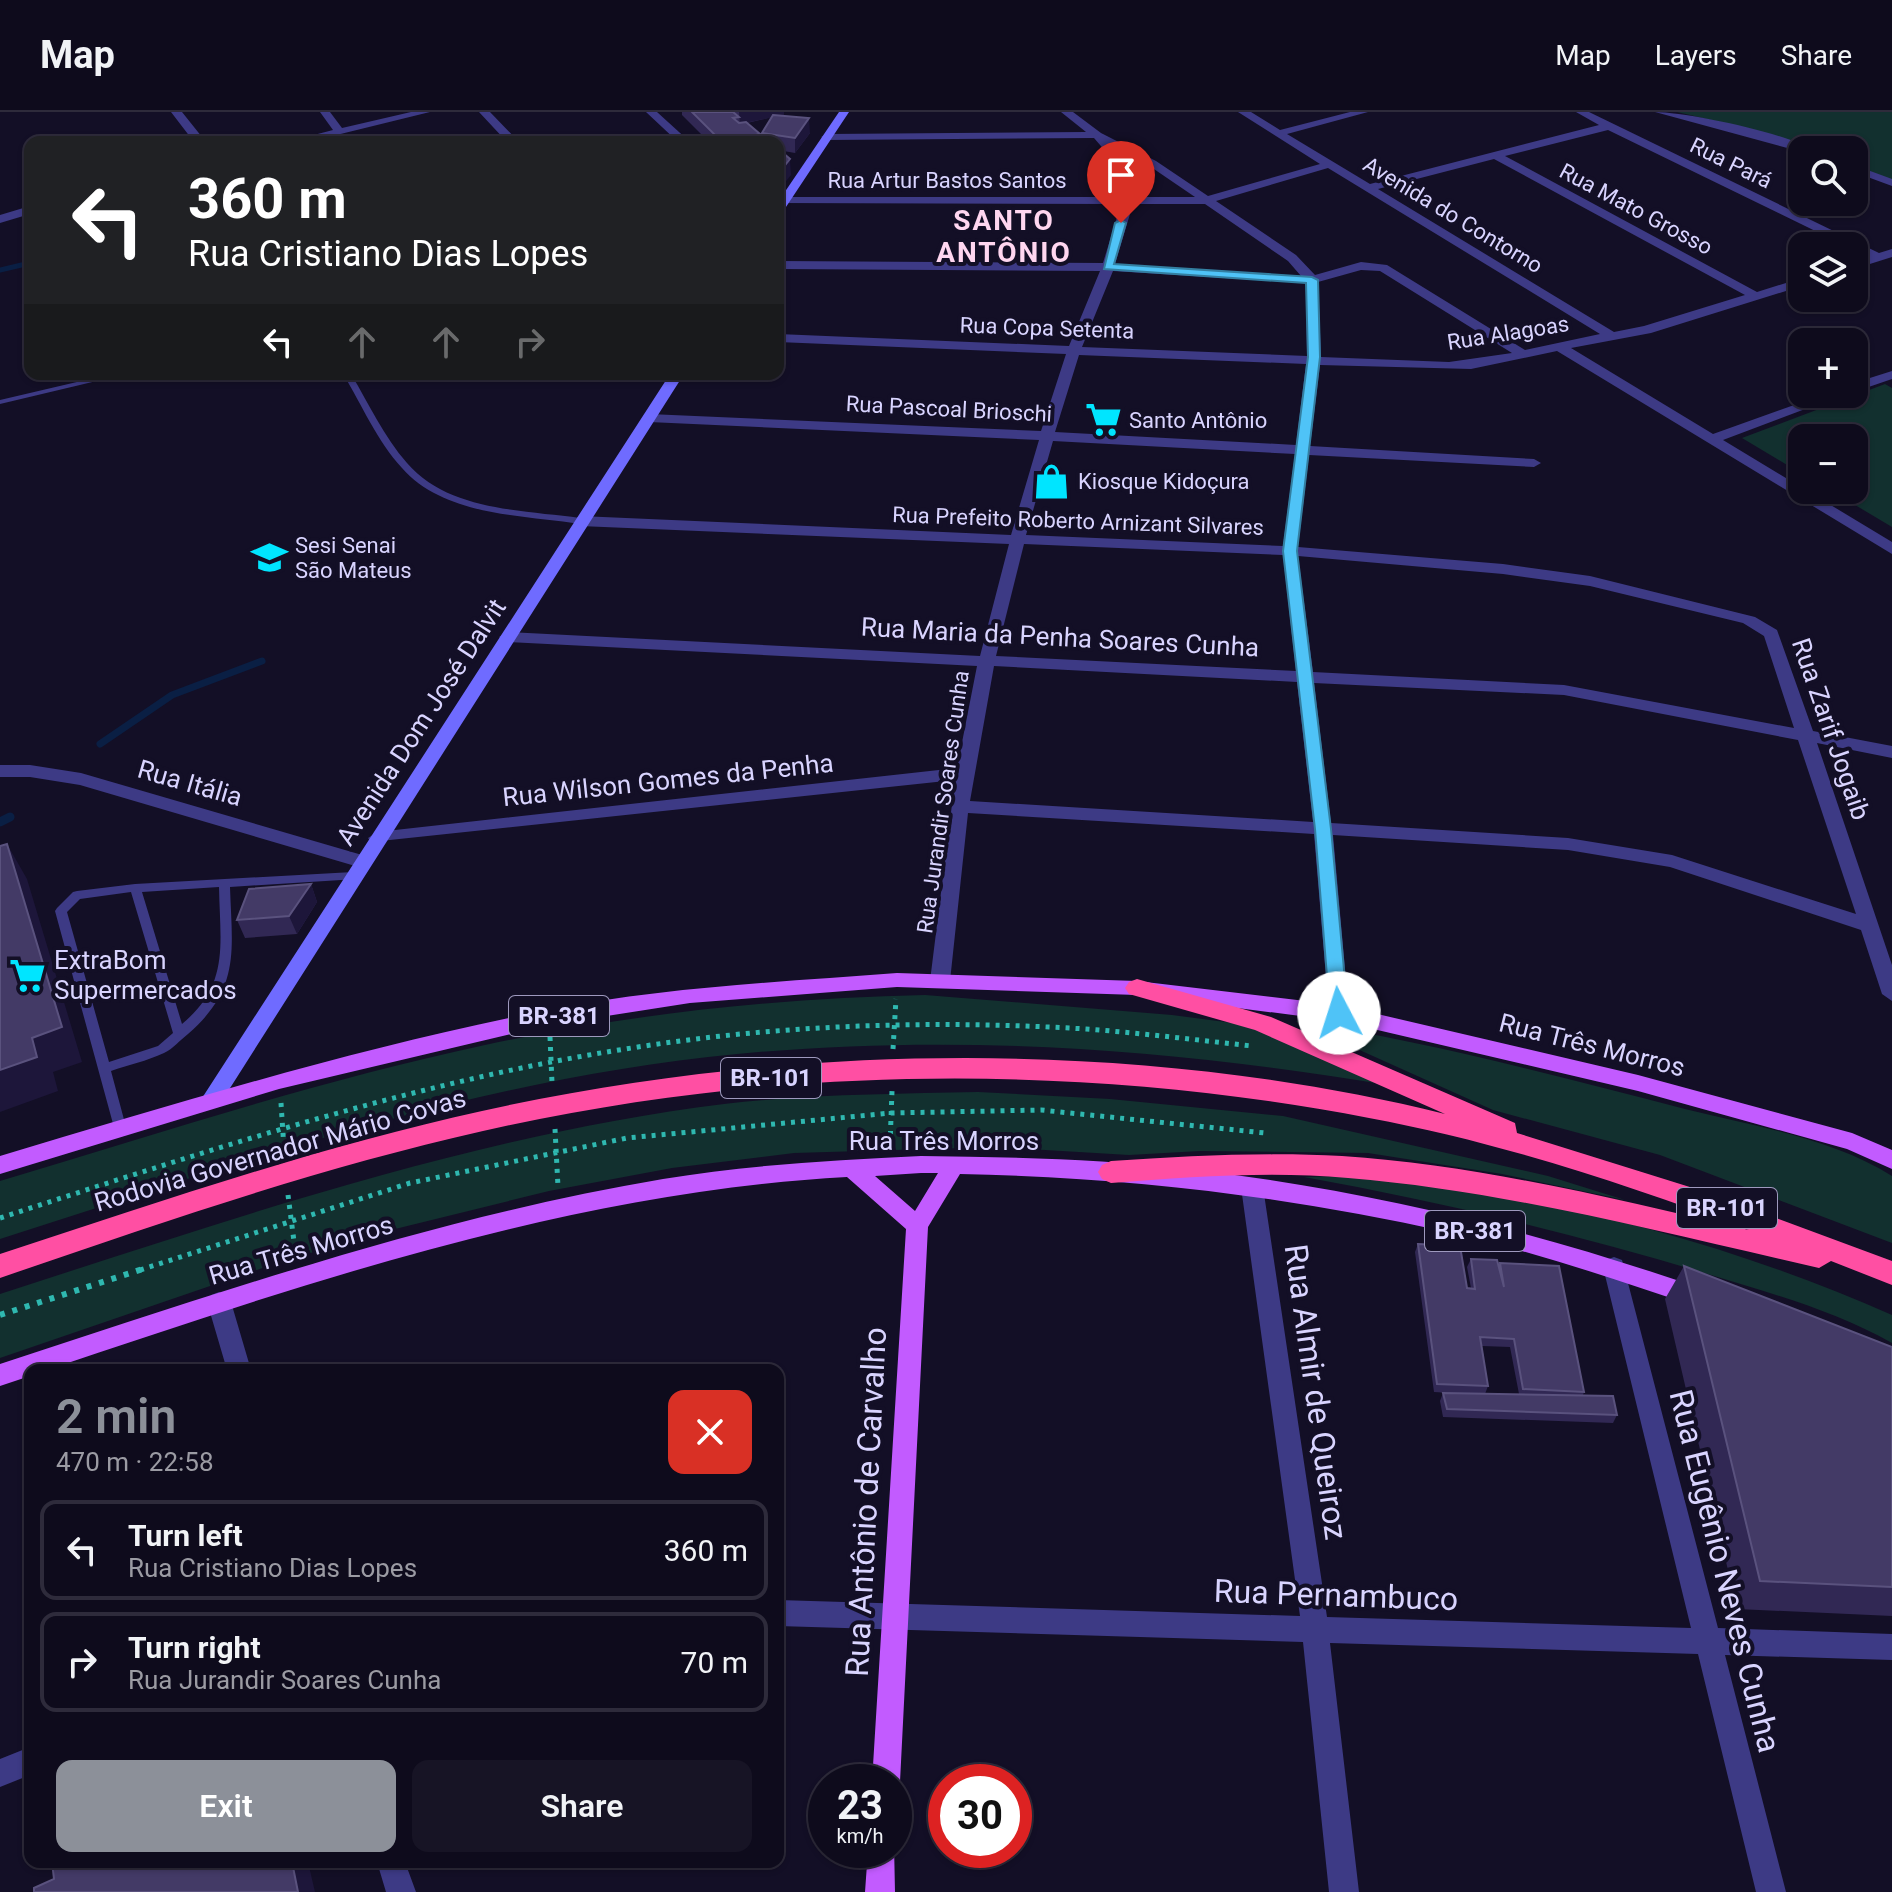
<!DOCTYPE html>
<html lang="en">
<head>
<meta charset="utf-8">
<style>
  body { margin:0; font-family:Roboto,sans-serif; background:#171425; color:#f1f3f6; height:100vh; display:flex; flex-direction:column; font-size:30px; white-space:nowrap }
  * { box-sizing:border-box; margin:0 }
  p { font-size:26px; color:#9b9ba3 }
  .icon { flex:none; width:44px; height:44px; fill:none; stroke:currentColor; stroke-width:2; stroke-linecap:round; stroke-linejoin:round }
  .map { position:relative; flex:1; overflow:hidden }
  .panel { position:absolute; left:24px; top:1252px; width:760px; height:504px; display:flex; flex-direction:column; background:#0e0b1c; border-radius:16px; box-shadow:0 2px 6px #0004,0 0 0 2px #2e2b3b }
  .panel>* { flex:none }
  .guide { position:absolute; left:24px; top:24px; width:760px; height:244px; border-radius:16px; box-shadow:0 2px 6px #0004,0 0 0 2px #2e2b3b; background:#202124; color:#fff; overflow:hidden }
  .tools { position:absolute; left:1788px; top:24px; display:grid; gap:16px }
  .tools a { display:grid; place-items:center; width:80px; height:80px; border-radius:16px; background:#0e0b1c; box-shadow:0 2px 6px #0004,0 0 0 2px #2e2b3b; font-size:40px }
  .speed { position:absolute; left:808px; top:1652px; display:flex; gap:16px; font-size:40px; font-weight:700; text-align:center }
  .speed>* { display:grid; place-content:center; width:104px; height:104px; border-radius:50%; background:#0e0b1c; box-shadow:0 2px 6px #0004,0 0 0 2px #2e2b3b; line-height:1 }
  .speed small { font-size:20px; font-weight:400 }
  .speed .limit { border:12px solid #d22; background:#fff; color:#111 }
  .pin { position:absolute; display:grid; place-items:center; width:68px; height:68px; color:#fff; margin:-82px -34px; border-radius:50% 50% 50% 0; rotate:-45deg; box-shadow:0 0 8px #0007 }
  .pin .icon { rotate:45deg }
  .me { position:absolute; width:88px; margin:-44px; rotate:355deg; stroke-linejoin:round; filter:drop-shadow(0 0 6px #0008) }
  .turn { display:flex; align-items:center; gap:28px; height:168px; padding:0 32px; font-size:36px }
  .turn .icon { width:104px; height:104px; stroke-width:2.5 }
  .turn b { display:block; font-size:56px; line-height:68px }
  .lanes { display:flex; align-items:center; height:76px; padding:0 32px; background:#0003; justify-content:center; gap:40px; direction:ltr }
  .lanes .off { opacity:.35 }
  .round { display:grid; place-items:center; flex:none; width:84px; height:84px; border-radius:16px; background:#171425 }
  .head { display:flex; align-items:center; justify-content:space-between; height:136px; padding:0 32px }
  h1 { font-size:48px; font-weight:600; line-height:60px; color:#8c9099 }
  .button { display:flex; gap:16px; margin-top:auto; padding:16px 32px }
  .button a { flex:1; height:92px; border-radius:16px; background:#8c9099; color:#fff; font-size:32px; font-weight:600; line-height:92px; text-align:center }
  .button a+a { background:#171425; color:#f1f3f6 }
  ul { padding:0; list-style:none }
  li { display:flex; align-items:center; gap:24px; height:100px; margin:0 16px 12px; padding:0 16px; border:4px solid #2e2b3b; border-radius:16px }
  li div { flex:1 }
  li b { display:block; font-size:30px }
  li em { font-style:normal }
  header { display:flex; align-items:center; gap:48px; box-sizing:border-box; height:112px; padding:0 40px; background:#0e0b1c; border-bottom:2px solid #2e2b3b }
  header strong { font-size:38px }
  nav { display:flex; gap:44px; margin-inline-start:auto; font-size:28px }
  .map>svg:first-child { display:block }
  .green { fill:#12302f }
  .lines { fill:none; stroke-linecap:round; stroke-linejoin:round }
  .stream-far2 { stroke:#0a1f44; stroke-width:5 }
  .stream-far1 { stroke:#0a1f44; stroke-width:7 }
  .stream { stroke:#0a1f44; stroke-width:9 }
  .path-far1 { stroke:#2fb8b0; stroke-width:5; stroke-dasharray:4 6; stroke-linecap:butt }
  .path { stroke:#2fb8b0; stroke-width:6; stroke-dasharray:5 8; stroke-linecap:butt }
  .lane { fill:#3d3a85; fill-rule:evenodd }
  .street { fill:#3d3a85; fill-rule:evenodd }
  .secondary { fill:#6f6bff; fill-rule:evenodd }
  .primary { fill:#c25bff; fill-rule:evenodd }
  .highway { fill:#ff4fa3; fill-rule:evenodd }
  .wall { fill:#312854; fill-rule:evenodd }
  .shaded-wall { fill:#1d163a }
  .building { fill:#433a66; stroke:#5a527e; stroke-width:2 }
  .route { fill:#4fc3f7; stroke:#337fa1; stroke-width:2 }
  .labels { text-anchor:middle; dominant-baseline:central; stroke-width:8; stroke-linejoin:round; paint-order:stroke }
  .far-street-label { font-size:22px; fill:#d9d4ff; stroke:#130f26 }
  .far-poi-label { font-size:22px; fill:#d9d4ff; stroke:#130f26; text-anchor:start }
  .shield { fill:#130f26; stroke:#9e99be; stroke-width:2 }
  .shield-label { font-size:24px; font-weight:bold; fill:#d9d4ff }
  .street-label { font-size:26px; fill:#d9d4ff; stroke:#130f26 }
  .poi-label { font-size:26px; fill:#d9d4ff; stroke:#130f26; text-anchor:start }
  .far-district-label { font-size:28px; font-weight:bold; letter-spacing:2px; fill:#ffd6f0; stroke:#130f26 }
  .near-street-label { font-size:32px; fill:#d9d4ff; stroke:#130f26 }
</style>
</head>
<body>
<header>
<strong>Map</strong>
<nav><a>Map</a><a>Layers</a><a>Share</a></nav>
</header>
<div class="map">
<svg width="1892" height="1780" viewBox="0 0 1892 1780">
  <rect width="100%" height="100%" fill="#130f26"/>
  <path class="green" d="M1677,0H1892V68L1854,53V38H1813L1758,19Z
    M1885,272L1892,276V415L1830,378H1854V326H1802V362L1742,326Z
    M925,883L1172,903L1233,911L1283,926L1388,973C1169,937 959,921 737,942C484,966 240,1050 0,1127V1069C160,1021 321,968 485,933C629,902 778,886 925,883Z
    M1295,909C1427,929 1556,964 1685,997C1753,1014 1832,1026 1892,1064V1131L1660,1043L1493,998Z
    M978,980L1110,987L1283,1004L1548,1064L1625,1088L1502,1062L1368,1041L1200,1039L1129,1043L996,1035L794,1041L672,1056L549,1079L391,1118L286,1148L0,1246V1182C238,1105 475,1023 724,992C808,982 894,982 978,980Z
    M1342,1064C1530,1078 1720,1127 1892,1203V1231C1835,1199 1773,1182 1711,1163C1577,1122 1442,1090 1304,1065Z"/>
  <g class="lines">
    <path class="stream-far2" d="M0,158L30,151"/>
    <path class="stream-far1" d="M100,632L172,583L262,549"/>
    <path class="stream" d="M0,710L10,705"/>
    <path class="path-far1" d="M550,925L552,971
      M893,937L896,887
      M281,991L284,1037
      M555,1017L558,1075
      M890,1033L892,979
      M288,1083L296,1145
      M0,1106C209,1038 419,968 638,935C785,912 938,908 1086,917C1141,921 1197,928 1252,934
      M140,1158L410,1071L627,1026L891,1001L1041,998L1265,1021"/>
    <path class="path" d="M0,1203L146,1156"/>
    <path class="lane" d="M111,262H126L0,292V288Z
      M343,262H351C369,292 384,325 407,351C448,399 523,398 580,406L585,409L580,412C522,403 444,404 402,356C377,329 362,293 343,262Z
      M353,760L359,764L357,767L230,775C232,838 241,876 188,922C180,928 173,937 164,941C147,949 128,953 111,959L126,1015L125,1019H115L55,799L57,796L73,780L77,779L135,772ZM219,775C220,832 230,872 182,912L142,780ZM131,780L173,921L158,934L109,950L67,800L80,787Z"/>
    <path class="street" d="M171,0H182L206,30H194Z
      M320,0H330L342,16L411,0H430L308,30H287L333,18Z
      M479,0H490L519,30H507Z
      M646,0H657L690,30H678Z
      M1061,0H1073L1101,21L1156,49L1208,84L1320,52L1238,0H1251L1280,18L1350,0H1368L1287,22L1370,72L1599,13L1576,0H1589L1879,141L1892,137V145L1854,157V149L1868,145L1854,138V134H1846L1608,18L1505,44L1757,180L1802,166V174L1651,221L1571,236L1713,322L1825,282H1845L1723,328L1892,430V442L1557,239L1471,257L1320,253L1310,334L1534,347L1541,351L1534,355L1309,343L1298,435L1503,452L1590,464L1755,505L1777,518L1813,619L1892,634V646L1817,631L1892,853V889L1882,882L1861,818L1670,755L1568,738L1333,723L1349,901L1339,909L1329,901L1314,722L968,701L950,869L940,876L930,869L955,668L371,730L368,726L377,720L957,656L977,554L507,530L499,525L507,520L980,544L1009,432L580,414L572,409L580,404L1011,423L1039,328L649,310L642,306L649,302L1041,319L1066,242L778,230V222L1069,234L1100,159L778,157V149L1103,151L1121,92L778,91V85H1122L1119,55L1094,26L827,28L821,25L827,22L1086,20ZM1119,39L1148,53L1195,85H1134V64ZM1494,47L1745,183L1644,214L1614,220L1378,77ZM1328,56L1600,222L1525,238L1387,153L1361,150L1315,163L1296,143L1216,89ZM1133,92H1205L1288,149L1301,164L1115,152ZM1361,158L1380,159L1512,241L1449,250L1321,245L1318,170ZM1113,159L1306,171L1307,244L1082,235ZM1079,243L1306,252L1296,333L1055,320ZM1053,329L1295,342L1283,434L1026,423ZM1024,432L1283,443L1296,559L996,544ZM1298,444L1503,462L1590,474L1743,511L1764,524L1794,616L1564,573L1313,560ZM994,554L1297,570L1313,710L970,689ZM1314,571L1564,583L1798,628L1856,802L1672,743L1568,726L1331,711Z
      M1655,0C1686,0 1787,21 1812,38L1802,40Z
      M1854,53L1892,67V74L1854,60Z
      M30,94V102L0,111V103Z
      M1892,259V267L1854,280V271Z
      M0,653H30L81,661L369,745L371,750L362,756L80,673L30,665H0Z
      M1252,1066L1260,1069L1263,1075L1327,1505L1691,1516L1603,1155L1606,1148L1614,1145L1622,1148L1718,1516L1892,1522V1548L1725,1543L1786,1780H1756L1698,1542L1330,1531L1359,1780H1329L1303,1530L778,1514V1488L1300,1504L1241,1075L1244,1069Z
      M219,1180L227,1183L231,1190L251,1258H227L207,1190L211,1183Z
      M30,1635V1663L0,1675V1647Z
      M377,1750H405L416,1780H386Z"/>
    <path class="secondary" d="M839,0H849L782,101L778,103V90Z
      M670,262H684L218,995H204L200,989L204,983Z"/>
    <path class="primary" d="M897,861L1137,869L1339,893L1638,963L1852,1021L1892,1038V1057L1847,1037L1638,979L1339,909L1137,883L897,875L690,891L549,913L279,977L0,1062V1044C181,990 363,934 549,898C663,875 781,870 897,861Z
      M921,1044C1010,1045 1099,1047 1187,1057C1364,1077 1538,1119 1705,1178L1709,1185L1705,1192L1697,1195C1615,1167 1532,1139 1447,1120C1287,1084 1125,1065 960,1062L928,1115L900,1670L894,1681V1670H872L906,1117L847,1065C571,1080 306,1171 47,1258H30V1264L0,1274V1252C218,1181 436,1105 663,1067C748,1053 835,1048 921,1044ZM921,1061H938L915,1099L875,1064Z
      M894,1732L895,1780H865L868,1738H894Z"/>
    <path class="highway" d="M1137,867L1271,905L1515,1011L1517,1021L1709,1081L1892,1149V1173L1831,1149L1819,1156C1664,1121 1507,1079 1348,1066C1269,1059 1190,1065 1111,1071L1102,1067L1098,1060L1102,1053L1111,1049C1188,1044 1265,1040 1342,1044C1479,1053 1616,1087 1749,1118C1625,1072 1499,1030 1369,1006C1078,950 773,953 483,1019C319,1056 159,1111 0,1166V1142C159,1090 318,1035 482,999C790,930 1138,926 1445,1002L1255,918L1129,882L1125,876L1129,870Z"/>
  </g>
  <path class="wall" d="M682,0H784V3L779,4L810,21L795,41L778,38V30H709L682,3ZM772,5L762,21L763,26L760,24V22L747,11Z
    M311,772L317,790L297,822L245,826L237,808Z
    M1418,1132L1467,1176H1471L1467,1155L1471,1147L1498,1154L1500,1151L1584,1280L1583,1283L1617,1303L1613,1311L1443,1305L1440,1289L1443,1281L1466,1282L1434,1280L1415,1140ZM1482,1234L1510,1235L1519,1282H1485L1488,1274Z
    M1684,1154L1892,1235V1504L1737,1497L1665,1187Z"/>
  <path class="shaded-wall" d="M739,0H784V3L740,12Z
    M809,6L810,21L795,41V26Z
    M790,47L791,63L778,79V62Z
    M7,732L27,767L82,950L53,960L58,979L0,1000V958L32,926Z
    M311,772L317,790L297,822L289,804Z
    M292,1750H308L315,1780H298Z"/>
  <path class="building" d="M692,0H733L739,5L733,6L739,11L746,10L760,22L722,30Z
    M773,3L809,6L795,26L762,21Z
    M759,23L767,30L733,29Z
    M783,41L790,47L778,62V42Z
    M7,732L62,915L32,926L37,945L0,958V734Z
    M311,772L289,804L237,808L249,777Z
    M1418,1132L1460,1134L1467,1176L1475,1177L1471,1147L1497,1148L1504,1175L1500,1151L1559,1154L1584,1280L1523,1277L1514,1227L1480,1225L1488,1274L1437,1272Z
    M1684,1154L1892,1235V1475L1760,1469Z
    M1443,1281L1613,1284L1617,1303L1447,1297Z
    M52,1750H292L298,1780H34V1776L54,1767Z"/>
  <path class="route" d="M1121,108L1126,111L1114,152L1312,165L1318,168L1320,245L1297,439L1331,717L1348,901L1339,908L1330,901L1315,717L1283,439L1308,245L1306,171L1104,157L1115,111Z"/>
  <defs>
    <symbol id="supermarket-bare" viewBox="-9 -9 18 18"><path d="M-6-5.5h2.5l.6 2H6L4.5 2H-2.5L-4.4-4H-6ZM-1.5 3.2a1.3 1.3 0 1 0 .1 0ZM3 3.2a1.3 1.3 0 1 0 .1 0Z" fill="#00e5ff" stroke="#130f26" stroke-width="2.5" paint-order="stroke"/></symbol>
    <symbol id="shop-bare" viewBox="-9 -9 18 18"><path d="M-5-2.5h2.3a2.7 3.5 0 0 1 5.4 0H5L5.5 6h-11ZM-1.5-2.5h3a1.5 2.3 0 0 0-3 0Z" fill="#00e5ff" stroke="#130f26" stroke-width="2.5" paint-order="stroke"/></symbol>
    <symbol id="university-bare" viewBox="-9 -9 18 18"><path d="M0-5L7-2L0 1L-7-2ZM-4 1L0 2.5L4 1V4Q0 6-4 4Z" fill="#00e5ff" stroke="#130f26" stroke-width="2.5" paint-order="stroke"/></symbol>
  </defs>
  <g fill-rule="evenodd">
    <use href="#supermarket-bare" x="1078" y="282" width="51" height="51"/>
    <use href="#shop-bare" x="1026" y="344" width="51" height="51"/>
    <use href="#university-bare" x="244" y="420" width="51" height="51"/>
    <use href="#supermarket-bare" x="2" y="838" width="51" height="51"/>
  </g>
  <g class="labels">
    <g class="far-street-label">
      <text transform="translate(1731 51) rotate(26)">Rua Pará</text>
      <text x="947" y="68">Rua Artur Bastos Santos</text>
      <text transform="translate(1636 97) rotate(28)">Rua Mato Grosso</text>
      <text transform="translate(1453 103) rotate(31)">Avenida do Contorno</text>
      <text transform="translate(1047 216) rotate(2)">Rua Copa Setenta</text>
      <text transform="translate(1508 221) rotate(-9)">Rua Alagoas</text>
      <text transform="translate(949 297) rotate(3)">Rua Pascoal Brioschi</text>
      <text transform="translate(1078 409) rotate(2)">Rua Prefeito Roberto Arnizant Silvares</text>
      <text transform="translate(943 690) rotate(-82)">Rua Jurandir Soares Cunha</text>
    </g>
    <g class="far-poi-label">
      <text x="1129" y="308">Santo Antônio</text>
      <text x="1078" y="369">Kiosque Kidoçura</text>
      <text x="295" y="433">Sesi Senai<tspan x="295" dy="25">São Mateus</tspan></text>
    </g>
    <g class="shield">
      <rect x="509" y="884" width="100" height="40" rx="6"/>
      <rect x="721" y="946" width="100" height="40" rx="6"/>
      <rect x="1677" y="1076" width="100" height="40" rx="6"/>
      <rect x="1425" y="1099" width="100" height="40" rx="6"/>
    </g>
    <g class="shield-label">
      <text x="559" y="904">BR-381</text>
      <text x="771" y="966">BR-101</text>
      <text x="1727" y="1096">BR-101</text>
      <text x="1475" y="1119">BR-381</text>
    </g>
    <g class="street-label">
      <text transform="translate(1060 525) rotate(3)">Rua Maria da Penha Soares Cunha</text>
      <text transform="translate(421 610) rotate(-57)">Avenida Dom José Dalvit</text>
      <text transform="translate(1831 617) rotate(71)">Rua Zarif Jogaib</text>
      <text transform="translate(668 668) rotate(-6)">Rua Wilson Gomes da Penha</text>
      <text transform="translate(190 671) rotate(16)">Rua Itália</text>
      <text transform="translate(1592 933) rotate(14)">Rua Três Morros</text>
      <text x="944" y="1029">Rua Três Morros</text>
      <text transform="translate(280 1038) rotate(-16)">Rodovia Governador Mário Covas</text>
      <text transform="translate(301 1138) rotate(-16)">Rua Três Morros</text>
    </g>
    <g class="poi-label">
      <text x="54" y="848">ExtraBom<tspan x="54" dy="30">Supermercados</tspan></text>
    </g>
    <g class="far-district-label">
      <text x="1004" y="108">SANTO<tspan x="1004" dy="32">ANTÔNIO</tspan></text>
    </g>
    <g class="near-street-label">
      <text transform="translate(1316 1280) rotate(82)">Rua Almir de Queiroz</text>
      <text transform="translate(866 1390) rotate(-87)">Rua Antônio de Carvalho</text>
      <text transform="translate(1725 1459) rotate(76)">Rua Eugênio Neves Cunha</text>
      <text transform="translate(1336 1483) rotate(2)">Rua Pernambuco</text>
    </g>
  </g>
</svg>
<div class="tools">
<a><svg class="icon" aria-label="search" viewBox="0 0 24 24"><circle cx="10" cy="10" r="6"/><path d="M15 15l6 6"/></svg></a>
<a><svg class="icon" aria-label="layers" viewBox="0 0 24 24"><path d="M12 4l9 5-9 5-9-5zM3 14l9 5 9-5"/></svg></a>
<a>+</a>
<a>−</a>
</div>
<div class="speed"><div>23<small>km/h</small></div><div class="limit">30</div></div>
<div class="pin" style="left:1121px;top:111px;background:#d93025"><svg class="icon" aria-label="arrive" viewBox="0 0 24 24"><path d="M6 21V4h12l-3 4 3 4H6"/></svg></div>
<svg class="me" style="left:1339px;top:901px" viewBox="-20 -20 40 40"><circle r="19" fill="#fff"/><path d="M0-13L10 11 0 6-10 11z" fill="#4fc3f7"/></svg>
<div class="guide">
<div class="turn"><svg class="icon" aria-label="left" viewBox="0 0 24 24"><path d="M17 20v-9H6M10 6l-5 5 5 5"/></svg><div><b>360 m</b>Rua Cristiano Dias Lopes</div></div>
<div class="lanes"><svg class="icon" aria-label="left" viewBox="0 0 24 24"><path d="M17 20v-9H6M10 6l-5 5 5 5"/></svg><svg class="icon off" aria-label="ahead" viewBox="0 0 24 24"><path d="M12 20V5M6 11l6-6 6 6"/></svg><svg class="icon off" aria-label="ahead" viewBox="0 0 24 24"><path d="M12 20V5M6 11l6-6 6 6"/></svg><svg class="icon off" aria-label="right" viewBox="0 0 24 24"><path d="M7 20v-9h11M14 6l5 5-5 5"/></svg></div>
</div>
<section class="panel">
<div class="head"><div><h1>2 min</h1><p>470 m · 22:58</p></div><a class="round" style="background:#d93025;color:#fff"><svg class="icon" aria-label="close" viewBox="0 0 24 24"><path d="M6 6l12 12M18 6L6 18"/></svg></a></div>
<ul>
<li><svg class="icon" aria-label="left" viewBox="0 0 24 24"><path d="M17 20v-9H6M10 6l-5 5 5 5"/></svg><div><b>Turn left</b><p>Rua Cristiano Dias Lopes</p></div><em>360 m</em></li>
<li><svg class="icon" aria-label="right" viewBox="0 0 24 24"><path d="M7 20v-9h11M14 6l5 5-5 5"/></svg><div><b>Turn right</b><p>Rua Jurandir Soares Cunha</p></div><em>70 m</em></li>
</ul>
<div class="button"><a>Exit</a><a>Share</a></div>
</section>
</div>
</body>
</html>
